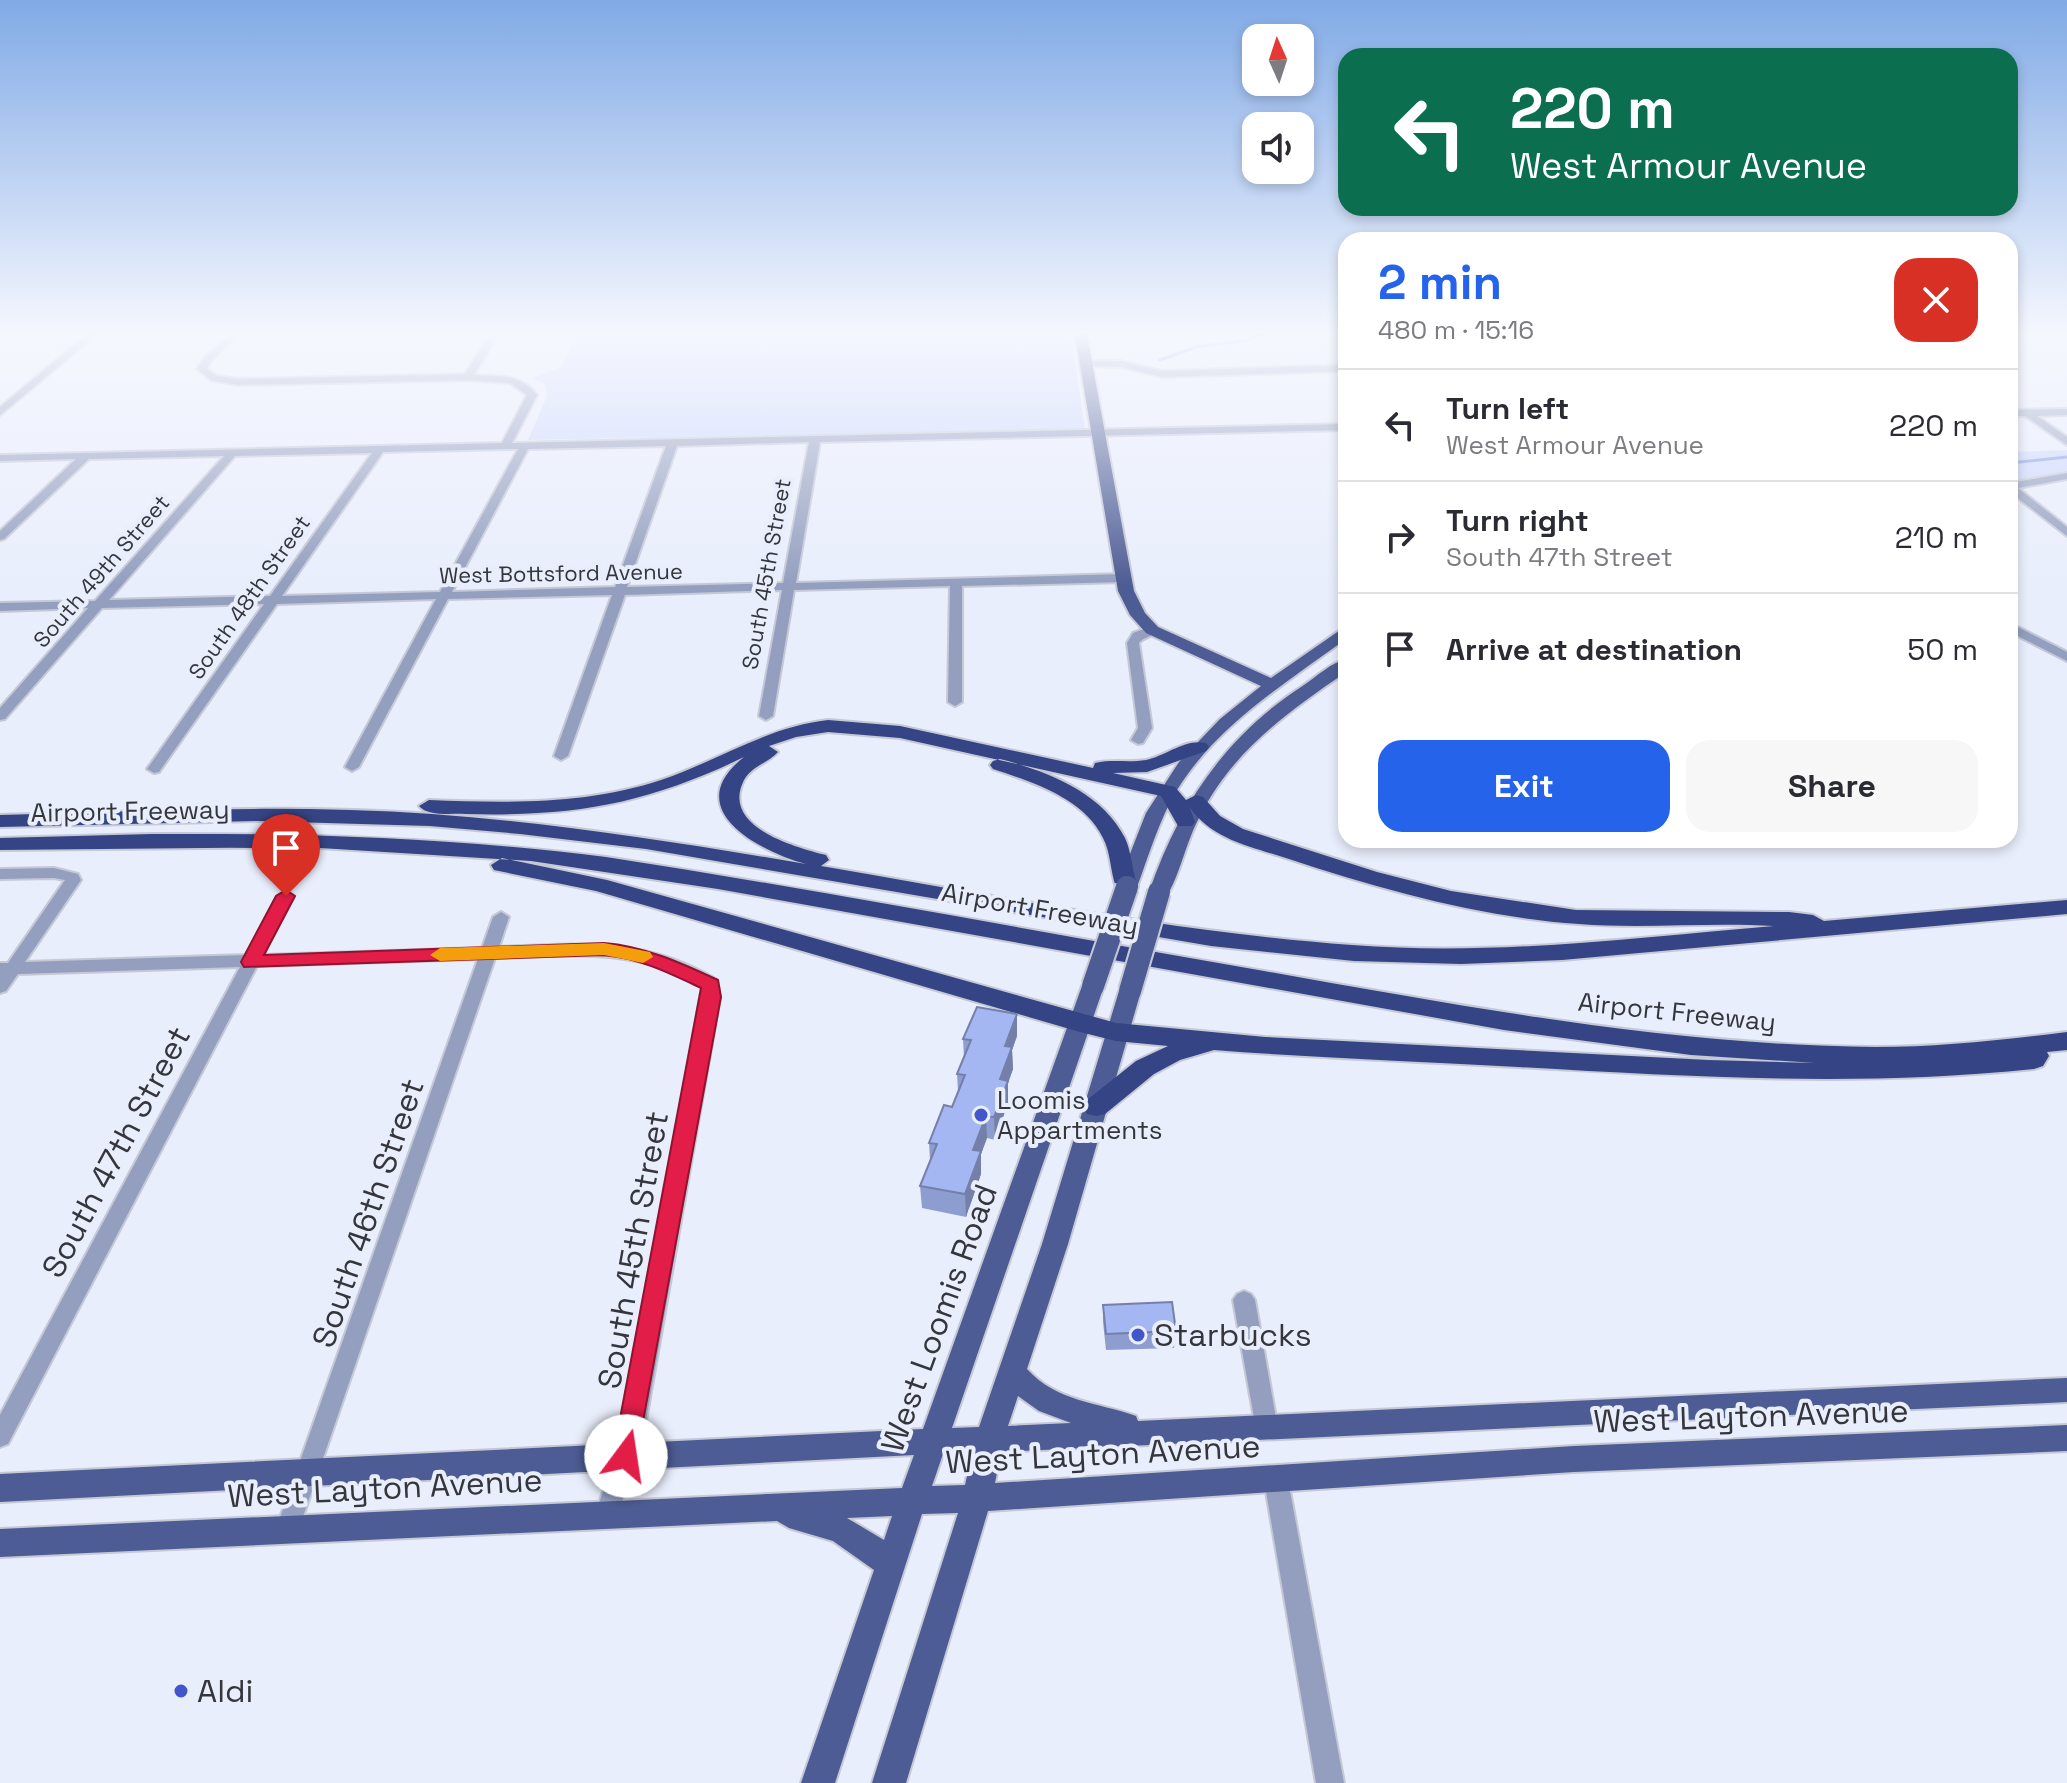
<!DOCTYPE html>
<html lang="en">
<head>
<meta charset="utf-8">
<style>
  body { margin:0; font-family:"Space Grotesk",sans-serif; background:#f7f7f7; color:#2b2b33; height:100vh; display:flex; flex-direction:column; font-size:30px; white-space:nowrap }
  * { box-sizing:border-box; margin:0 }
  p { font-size:26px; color:#7c7c81 }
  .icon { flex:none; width:44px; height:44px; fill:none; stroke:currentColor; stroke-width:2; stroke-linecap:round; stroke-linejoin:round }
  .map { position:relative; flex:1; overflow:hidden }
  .details { position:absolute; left:1338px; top:232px; width:680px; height:616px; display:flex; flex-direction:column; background:#fff; border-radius:24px; box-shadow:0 4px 12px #0003 }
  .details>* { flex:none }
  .hud { position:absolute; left:1338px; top:48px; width:680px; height:168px; border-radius:24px; box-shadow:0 4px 12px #0003; background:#0b6e4f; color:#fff; overflow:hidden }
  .needle { width:52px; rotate:357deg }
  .buttons { position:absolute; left:1242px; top:24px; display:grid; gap:16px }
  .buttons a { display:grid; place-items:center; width:72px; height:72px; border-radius:16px; background:#fff; box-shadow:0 4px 12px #0003; font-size:40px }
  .pin { position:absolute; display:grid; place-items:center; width:68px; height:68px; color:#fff; margin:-82px -34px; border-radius:50% 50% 50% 0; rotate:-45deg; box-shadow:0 0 8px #0007 }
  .pin .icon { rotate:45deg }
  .me { position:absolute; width:88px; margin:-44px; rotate:14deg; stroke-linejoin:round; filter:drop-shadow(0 0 6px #0008) }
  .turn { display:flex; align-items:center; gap:28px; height:168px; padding:0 40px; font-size:36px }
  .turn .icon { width:104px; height:104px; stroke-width:2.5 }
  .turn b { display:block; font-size:56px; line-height:68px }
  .round { display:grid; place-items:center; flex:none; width:84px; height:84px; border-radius:24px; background:#f7f7f7 }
  .head { display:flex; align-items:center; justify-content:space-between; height:136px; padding:0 40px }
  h1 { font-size:48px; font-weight:600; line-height:60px; color:#2563eb }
  .cta { display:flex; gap:16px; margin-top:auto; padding:16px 40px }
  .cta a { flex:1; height:92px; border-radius:24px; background:#2563eb; color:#fff; font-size:32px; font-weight:600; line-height:92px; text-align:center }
  .cta a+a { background:#f7f7f7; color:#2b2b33 }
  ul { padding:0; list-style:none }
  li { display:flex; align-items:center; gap:24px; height:112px; padding:0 40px; border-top:2px solid #e1e1e2 }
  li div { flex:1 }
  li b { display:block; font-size:30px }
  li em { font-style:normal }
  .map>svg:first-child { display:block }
  .green { fill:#ccd8fc }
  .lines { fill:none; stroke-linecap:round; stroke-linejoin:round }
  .stream { stroke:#869be3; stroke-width:3 }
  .minor-casing { stroke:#c5c9d6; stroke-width:4 }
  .major-casing { stroke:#c5c9d6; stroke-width:4 }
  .highway-casing { stroke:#c5c9d6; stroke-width:4 }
  .minor { fill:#949fbf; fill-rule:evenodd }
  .major { fill:#4d5c94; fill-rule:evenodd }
  .highway { fill:#354484; fill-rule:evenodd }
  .major-bridge-casing { stroke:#c5c9d6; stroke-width:26; stroke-linecap:butt }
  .major-bridge { stroke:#4d5c94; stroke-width:22 }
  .wall { fill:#8e9dd0 }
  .shaded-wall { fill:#7480a9 }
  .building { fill:#a5b7f2; stroke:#7480a9; stroke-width:2 }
  .route { fill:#e11d48; stroke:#92132f; stroke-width:2 }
  .slow { fill:#f59e0b }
  .poi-dot { fill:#4256ca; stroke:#e9eefc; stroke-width:3 }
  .labels { text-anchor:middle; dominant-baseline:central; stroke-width:8; stroke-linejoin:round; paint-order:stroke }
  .far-street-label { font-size:22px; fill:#34363c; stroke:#e9eefc }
  .street-label { font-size:26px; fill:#34363c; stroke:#e9eefc }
  .poi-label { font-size:26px; fill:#34363c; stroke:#e9eefc; text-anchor:start }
  .near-street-label { font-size:32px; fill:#34363c; stroke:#e9eefc }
  .near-poi-label { font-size:32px; fill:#34363c; stroke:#e9eefc; text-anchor:start }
</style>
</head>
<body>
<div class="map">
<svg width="2067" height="1783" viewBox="0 0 2067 1783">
  <rect width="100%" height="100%" fill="#e9eefc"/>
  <path class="green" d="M577,335H1071L1085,429L528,440L547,396L545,384L532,378L561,367Z
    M2067,450V473L2010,483V452Z"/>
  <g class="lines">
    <path class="stream" d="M1160,360L1197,347L1247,340L1262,335
      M2010,463L2067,457"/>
    <defs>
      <path id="minor" d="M86,335H96L0,415V407Z
        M229,335H238L211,361L207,369L217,376L238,379L465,374L489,335H498L474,375C497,376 522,374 537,395L512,443L1346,424V430L820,442L796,583L1124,574L1130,578L1124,582L962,586V702L955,706L948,702L950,586L794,590L773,716L766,720L759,716L782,590L625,595L568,756L561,760L554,756L612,595L448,599L359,767L352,771L345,767L436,599L277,604L159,772L154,773L147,769L264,604L102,608L5,719L0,720V708L88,608L0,611V603L95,601L224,456L89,459L4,539L0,540V531L76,459L0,461V455L502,443L527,395L510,383L468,380L238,385L211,380L197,369L204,358ZM809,442L783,583L627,587L677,446ZM666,446L615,587L452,592L528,449ZM508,449H518L440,592L282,596L383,452ZM372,453L270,596L109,600L235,456Z
        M1085,361H1121L1162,371L1346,365V371L1162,377L1121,367L1082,366L1080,364Z
        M2067,409V415L2037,416L2067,437V445L2025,416H2010V410Z
        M2067,473V479L2018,488L2067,527V536L2010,492V483Z
        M2010,623L2067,652V661L2010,632Z
        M1152,626L1158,630C1154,637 1144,636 1139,643L1152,728L1143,743L1138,744L1131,740L1138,728L1127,643L1133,633Z
        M54,868L78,874L81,880L25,962L246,955L278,896L286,891L294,896L263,955L482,948L493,917L501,912L509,917L499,947C581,944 643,936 717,980L720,997L644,1432L616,1521L608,1524L600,1521L596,1513L622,1432L702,987C635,946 570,956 495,958L296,1537L288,1540L280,1537L276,1529L478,959L257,966L8,1444L0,1447V1415L240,967L18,974L6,991L0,993V963H8L65,880L54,878L0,879V869Z
        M1244,1291L1251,1294L1255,1300L1278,1429L1275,1436L1267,1439L1259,1436L1256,1429L1233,1300L1237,1294Z
        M1276,1469L1284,1472L1288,1480L1344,1783H1316L1264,1480L1268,1472Z"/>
      <path id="major" d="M1075,335H1087L1134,591L1145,613L1158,627L1271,678L1346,626V639C1286,683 1217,725 1177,790C1159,820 1149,855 1137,887L1127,893L1117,887L1146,813L1179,762L1220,719L1261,686L1146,633L1130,615L1118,591Z
        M1346,659V672C1287,713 1232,751 1199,818C1187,840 1180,873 1169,892C1166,898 1165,897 1159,898L1152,896L1149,892C1179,805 1226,735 1304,685C1317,676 1331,663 1346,659Z
        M1093,979L1101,981L1104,986L952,1428L979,1427L1042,1244L1119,991L1122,986H1138L1141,991L1068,1244L1027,1369C1057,1402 1097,1402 1136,1416L1138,1421L2067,1378V1402L1001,1452L995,1483L1574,1446L2067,1425V1451L1574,1472L988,1511L906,1783H872L958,1513L922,1514L835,1783H801L874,1570L833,1541L789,1528L777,1521L0,1557V1529L902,1488L914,1455L0,1502V1474L923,1429L1082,986L1085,981ZM1018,1396L1039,1411L1071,1423L1008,1426ZM972,1453L965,1485L932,1486L943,1454ZM892,1516L884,1540L847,1518Z"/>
      <path id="highway" d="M828,720L900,726L1093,768L1095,763C1112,759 1129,763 1146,760C1165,756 1186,738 1206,743L1209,747L1206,751L1147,772L1113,773L1175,787L1186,800L1196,795L1203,797L1220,816L1243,829L1377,872L1451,891L1576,910L1789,912L1813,915L1824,921L2067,900V914L1562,960L1461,964L1354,961L1211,946L646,849L520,834L430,826L257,821L0,827V815C144,811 288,804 432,814C558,823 682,843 806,864C759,851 678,809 744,757C647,804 573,817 465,814C452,813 428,817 419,806L429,800C507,803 586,805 661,780C718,761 766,727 828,720ZM828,732L900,738L1161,796L1178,826H1192L1195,822L1189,806C1211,840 1253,847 1289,859C1383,890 1480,917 1579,924C1644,929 1709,922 1774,926C1634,938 1493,956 1352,945C1173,932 997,896 821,866L829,860L826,855C795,847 720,827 744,780C752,766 768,763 778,752L769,746L796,737Z
        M1000,759C1047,771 1102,792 1125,838C1132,853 1132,871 1138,887L1135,892H1119L1116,887C1110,871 1111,853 1103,838C1084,798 1032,782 993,769L990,765L993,761Z
        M152,834C304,833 455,838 606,857C826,891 1045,933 1264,971C1467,1007 1669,1045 1875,1047C1939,1047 2003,1040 2067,1032V1050L2047,1052L2049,1056L2043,1066L2034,1069C1861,1087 1691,1077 1518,1067C1416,1061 1315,1058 1214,1050L1180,1060L1154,1074L1105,1114L1096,1116L1087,1114L1083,1107L1087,1100L1136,1061L1168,1046L1116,1041L1080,1032L596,891L494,870L491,865L502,858L607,880L1116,1023L1265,1037L1709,1060L1815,1063L1691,1055L1504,1030L718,889L531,861L304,847L0,850V838Z"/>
    </defs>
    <use href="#minor" class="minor-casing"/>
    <use href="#major" class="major-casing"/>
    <use href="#highway" class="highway-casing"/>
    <use href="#minor" class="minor"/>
    <use href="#major" class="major"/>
    <use href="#highway" class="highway"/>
    <defs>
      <path id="major-bridge" d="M1093,986L1127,887
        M1130,991L1159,892"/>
    </defs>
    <use href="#major-bridge" class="major-bridge-casing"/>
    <use href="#major-bridge" class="major-bridge"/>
  </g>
  <path class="wall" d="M1017,1036L1012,1050L1013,1069L1008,1083V1103L995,1140L987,1138L981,1154V1174L966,1217L922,1208L920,1186L930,1160L929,1143L952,1107L958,1092L957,1074L964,1057L963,1039Z
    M1103,1305L1176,1331L1174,1348L1106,1350L1103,1322Z"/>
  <path class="shaded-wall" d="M1017,1014V1036L1012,1050L1013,1069L1008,1083V1103L995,1140L994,1117L1005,1046Z
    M986,1116L987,1138L981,1154V1174L966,1217L965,1194L973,1150Z"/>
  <path class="building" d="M977,1007L1017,1014L1005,1046L1012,1047L1000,1079L1008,1081L994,1117L986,1116L973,1150L981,1151L965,1194L920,1186L937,1144L929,1143L944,1105L952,1107L965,1075L957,1074L971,1040L963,1039Z
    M1172,1302L1176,1331L1106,1334L1103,1305Z"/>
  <linearGradient id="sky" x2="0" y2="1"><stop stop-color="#81aae6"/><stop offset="0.57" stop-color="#f5f7fe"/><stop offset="1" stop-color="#f5f7fe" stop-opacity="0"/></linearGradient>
  <rect width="2067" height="585" fill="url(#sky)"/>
  <path class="route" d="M286,890L295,896L264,955L604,943C644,946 681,963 718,980L721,997L635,1465L626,1468L617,1465L613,1456L701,988C669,973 639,958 604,955L244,967L241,962L276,896Z"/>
  <path class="slow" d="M604,943L650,952L653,957L643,963L604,955L440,961L430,955L440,948Z"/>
  <g class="poi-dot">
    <circle cx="981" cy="1115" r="8"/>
    <circle cx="1138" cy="1335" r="8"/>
    <circle cx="181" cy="1691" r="8"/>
  </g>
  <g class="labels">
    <g class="far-street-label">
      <text transform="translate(101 571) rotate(-49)">South 49th Street</text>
      <text transform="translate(561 573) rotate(-1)">West Bottsford Avenue</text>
      <text transform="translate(766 574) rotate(-80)">South 45th Street</text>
      <text transform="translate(249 597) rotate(-55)">South 48th Street</text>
    </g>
    <g class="street-label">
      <text transform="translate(130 811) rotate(-1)">Airport Freeway</text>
      <text transform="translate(1040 909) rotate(10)">Airport Freeway</text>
      <text transform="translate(1677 1012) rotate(6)">Airport Freeway</text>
    </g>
    <g class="poi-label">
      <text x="997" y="1100">Loomis<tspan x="997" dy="30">Appartments</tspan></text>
    </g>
    <g class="near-street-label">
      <text transform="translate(116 1152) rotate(-62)">South 47th Street</text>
      <text transform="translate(368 1213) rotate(-71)">South 46th Street</text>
      <text transform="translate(633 1250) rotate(-80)">South 45th Street</text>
      <text transform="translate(939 1318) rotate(-70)">West Loomis Road</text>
      <text transform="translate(1751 1416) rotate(-2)">West Layton Avenue</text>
      <text transform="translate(1103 1454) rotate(-3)">West Layton Avenue</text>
      <text transform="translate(385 1488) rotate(-3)">West Layton Avenue</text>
    </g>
    <g class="near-poi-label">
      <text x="1154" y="1335">Starbucks</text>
      <text x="197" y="1691">Aldi</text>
    </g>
  </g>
</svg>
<div class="buttons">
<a><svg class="needle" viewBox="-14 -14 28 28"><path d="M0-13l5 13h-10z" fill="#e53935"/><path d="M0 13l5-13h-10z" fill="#7c7c81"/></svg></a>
<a><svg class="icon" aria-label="sound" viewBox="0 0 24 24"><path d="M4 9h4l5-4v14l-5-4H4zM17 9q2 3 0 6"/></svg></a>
</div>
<div class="pin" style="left:286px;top:896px;background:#d93025"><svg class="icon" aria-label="arrive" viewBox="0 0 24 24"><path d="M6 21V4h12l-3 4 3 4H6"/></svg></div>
<svg class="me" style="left:626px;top:1456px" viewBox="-20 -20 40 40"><circle r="19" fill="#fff"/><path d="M0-13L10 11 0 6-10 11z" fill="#e11d48"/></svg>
<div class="hud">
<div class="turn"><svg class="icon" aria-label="left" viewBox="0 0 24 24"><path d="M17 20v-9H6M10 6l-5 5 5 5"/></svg><div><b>220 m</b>West Armour Avenue</div></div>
</div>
<section class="details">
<div class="head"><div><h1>2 min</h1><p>480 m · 15:16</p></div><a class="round" style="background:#d93025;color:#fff"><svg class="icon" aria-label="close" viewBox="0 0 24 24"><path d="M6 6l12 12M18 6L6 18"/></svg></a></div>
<ul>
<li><svg class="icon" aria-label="left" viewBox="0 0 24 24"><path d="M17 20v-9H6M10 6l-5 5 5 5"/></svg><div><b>Turn left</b><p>West Armour Avenue</p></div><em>220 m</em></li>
<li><svg class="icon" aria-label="right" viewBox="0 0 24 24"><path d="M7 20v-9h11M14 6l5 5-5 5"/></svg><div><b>Turn right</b><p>South 47th Street</p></div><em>210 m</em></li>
<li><svg class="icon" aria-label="arrive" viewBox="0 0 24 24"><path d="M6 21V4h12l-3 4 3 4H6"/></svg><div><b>Arrive at destination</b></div><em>50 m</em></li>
</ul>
<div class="cta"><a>Exit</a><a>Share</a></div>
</section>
</div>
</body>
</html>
